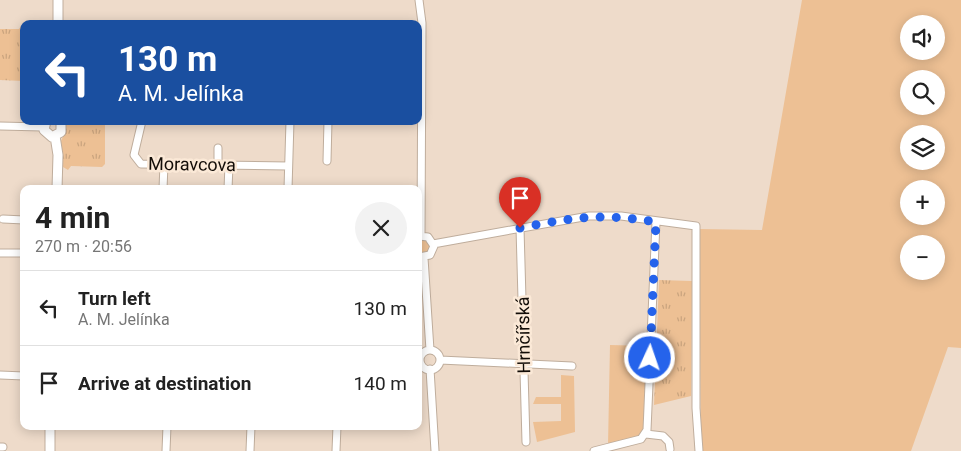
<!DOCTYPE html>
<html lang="en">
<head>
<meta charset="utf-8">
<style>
  body { margin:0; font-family:Roboto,sans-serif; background:#f2f2f2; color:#222; height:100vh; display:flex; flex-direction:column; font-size:19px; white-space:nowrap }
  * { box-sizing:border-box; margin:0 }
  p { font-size:16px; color:#767676 }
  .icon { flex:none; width:28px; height:28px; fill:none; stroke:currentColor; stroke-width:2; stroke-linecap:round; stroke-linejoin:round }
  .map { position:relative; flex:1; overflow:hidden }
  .side { position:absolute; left:20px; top:185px; width:402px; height:245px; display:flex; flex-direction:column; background:#fff; border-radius:10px; box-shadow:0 2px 12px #0003 }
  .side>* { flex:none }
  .hud { position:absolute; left:20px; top:20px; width:402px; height:105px; border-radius:10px; box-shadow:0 2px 12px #0003; background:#1a4fa0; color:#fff; overflow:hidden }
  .tools { position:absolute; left:900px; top:15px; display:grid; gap:10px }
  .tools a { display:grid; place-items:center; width:45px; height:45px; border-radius:50%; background:#fff; box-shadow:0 2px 12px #0003; font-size:25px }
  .pin { position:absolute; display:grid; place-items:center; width:42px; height:42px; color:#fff; margin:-51px -21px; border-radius:50% 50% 50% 0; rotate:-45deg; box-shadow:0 0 5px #0007 }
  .pin .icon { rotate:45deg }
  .me { position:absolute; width:55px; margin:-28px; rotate:3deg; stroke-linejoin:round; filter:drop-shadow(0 0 4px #0008) }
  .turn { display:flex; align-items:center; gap:18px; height:105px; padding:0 15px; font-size:22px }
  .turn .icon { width:65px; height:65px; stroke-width:2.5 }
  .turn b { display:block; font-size:35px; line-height:42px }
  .round { display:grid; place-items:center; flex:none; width:52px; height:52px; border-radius:26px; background:#f2f2f2 }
  .summary { display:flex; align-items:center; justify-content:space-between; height:85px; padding:0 15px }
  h1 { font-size:30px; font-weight:700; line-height:38px }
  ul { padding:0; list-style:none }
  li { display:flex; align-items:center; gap:15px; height:75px; padding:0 15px; border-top:1px solid #e0e0e0 }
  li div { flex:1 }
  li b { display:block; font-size:19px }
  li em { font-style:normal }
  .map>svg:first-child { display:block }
  .green { fill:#edc094; fill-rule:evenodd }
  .park { fill:url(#park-tufts) }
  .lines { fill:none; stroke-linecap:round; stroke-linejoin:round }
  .minor-casing { stroke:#bfad9c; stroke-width:9 }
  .tertiary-casing { stroke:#bfad9c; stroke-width:11 }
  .minor { stroke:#fff; stroke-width:7 }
  .tertiary { stroke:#fff; stroke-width:9 }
  .route { stroke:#2563eb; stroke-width:9; stroke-dasharray:0 16.2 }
  .labels { text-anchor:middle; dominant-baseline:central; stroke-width:5; stroke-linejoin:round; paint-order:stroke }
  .street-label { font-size:18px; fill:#120c07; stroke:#fbe9d7 }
</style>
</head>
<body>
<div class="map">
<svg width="961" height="451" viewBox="0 0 961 451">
  <defs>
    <pattern id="park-tufts" width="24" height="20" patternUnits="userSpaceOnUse" patternTransform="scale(1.25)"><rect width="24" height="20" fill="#edc094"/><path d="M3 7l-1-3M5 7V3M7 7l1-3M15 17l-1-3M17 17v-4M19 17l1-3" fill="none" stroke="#caa47e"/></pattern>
  </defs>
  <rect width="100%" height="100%" fill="#eedbca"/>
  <path class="green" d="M802,0H961V348L948,347L911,451H701L699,229L762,230ZM909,24H936V51H909ZM909,79H936V106H909ZM909,134H936V161H909ZM909,189H936V216H909ZM909,244H936V271H909Z
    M417 247a7 7 0 1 1 14 0a7 7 0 1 1-14 0Z
    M610,345L649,346L645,433L640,437L608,445Z
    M561,375L574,376L575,432L537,442L533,422L561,421V404H533L536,397H561Z"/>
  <path class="park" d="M21,26H24V81L0,80V29H19Z
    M65,121H105V164L102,167L71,166L68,170L63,167L61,141L66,130Z
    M659,280L692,281L691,396L654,405Z"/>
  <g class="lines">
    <defs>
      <path id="minor" d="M419,0L422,23L421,236
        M142,121L134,155L141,164L288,166
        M0,126L43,127
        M218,148V165
        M327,161L328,121
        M163,189L164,164
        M228,189L229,165
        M288,189L290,121
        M3,219L24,220
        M520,228L526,442
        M419,236L428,237L434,246L430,255L419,257
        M433,244L589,216H621L696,226V408L699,451
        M0,253H24
        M424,258L430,350
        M420 360a10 10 0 1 1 20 0a10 10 0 1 1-20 0Z
        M440,360L572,366
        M430,369L435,451
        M0,375L24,376
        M646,434L663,436L669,442L670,449
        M0,447H3
        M166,451L167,426
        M250,451L251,426
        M336,451L337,426
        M594,451L641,439L647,430L656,222"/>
      <path id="tertiary" d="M58,0V24
        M46,121L44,130L52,137L61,132V121
        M55,136L58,155L57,189
        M50,451V426"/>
    </defs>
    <use href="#minor" class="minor-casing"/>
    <use href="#tertiary" class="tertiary-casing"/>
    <use href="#minor" class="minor"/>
    <use href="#tertiary" class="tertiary"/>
  </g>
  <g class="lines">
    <path class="route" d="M520,228C574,217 602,213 656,222L650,358"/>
  </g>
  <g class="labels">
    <g class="street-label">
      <text transform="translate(192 164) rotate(1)">Moravcova</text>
      <text transform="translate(523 335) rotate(-91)">Hrnčířská</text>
    </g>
  </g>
</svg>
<div class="tools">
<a><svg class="icon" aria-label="sound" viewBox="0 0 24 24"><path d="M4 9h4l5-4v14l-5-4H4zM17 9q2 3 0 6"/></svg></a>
<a><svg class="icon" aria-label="search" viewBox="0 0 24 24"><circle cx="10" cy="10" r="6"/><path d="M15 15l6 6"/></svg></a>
<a><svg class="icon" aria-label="layers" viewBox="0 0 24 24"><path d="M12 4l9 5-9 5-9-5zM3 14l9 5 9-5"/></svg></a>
<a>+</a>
<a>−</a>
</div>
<div class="pin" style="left:520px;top:228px;background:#d93025"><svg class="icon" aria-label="arrive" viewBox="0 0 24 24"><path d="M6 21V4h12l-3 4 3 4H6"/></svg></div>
<svg class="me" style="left:650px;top:358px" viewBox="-20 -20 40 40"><circle r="17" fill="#2563eb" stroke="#fff" stroke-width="3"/><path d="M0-11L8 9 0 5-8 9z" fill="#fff"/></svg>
<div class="hud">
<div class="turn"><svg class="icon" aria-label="left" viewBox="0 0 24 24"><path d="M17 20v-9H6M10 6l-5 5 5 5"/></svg><div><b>130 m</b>A. M. Jelínka</div></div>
</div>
<section class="side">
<div class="summary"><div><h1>4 min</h1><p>270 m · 20:56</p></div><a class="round"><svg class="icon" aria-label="close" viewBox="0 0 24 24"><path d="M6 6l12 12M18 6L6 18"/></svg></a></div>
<ul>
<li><svg class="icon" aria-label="left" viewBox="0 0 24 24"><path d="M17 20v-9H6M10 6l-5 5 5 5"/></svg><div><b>Turn left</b><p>A. M. Jelínka</p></div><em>130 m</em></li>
<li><svg class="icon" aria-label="arrive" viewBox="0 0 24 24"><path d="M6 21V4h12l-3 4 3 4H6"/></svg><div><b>Arrive at destination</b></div><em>140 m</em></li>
</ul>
</section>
</div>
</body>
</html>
